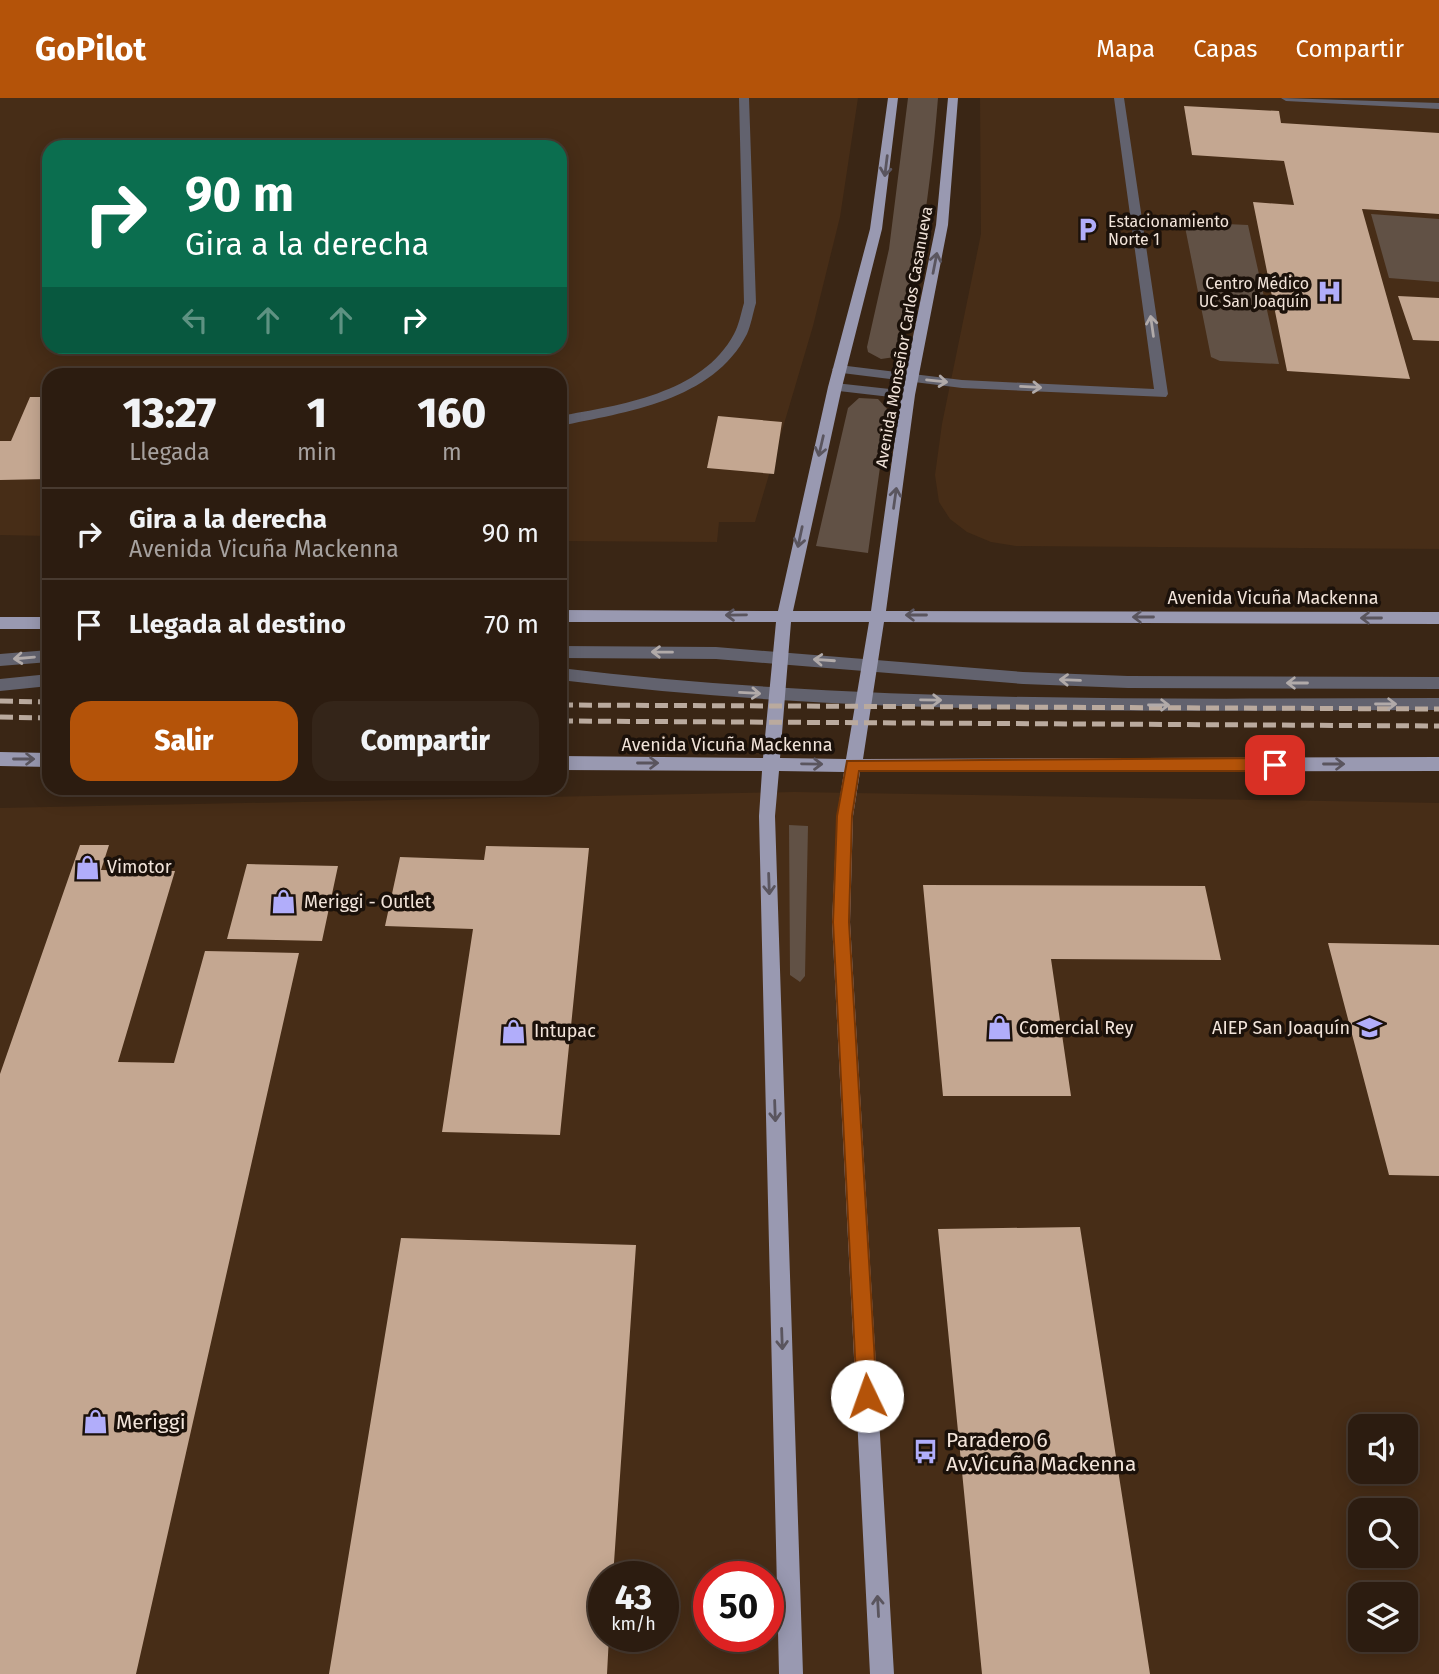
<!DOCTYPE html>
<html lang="es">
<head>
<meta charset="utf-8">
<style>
  body { margin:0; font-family:"Fira Sans",sans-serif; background:#342519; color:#f1f3f6; height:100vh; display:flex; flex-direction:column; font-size:26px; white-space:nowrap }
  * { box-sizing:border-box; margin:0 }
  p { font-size:23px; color:#a6a19f }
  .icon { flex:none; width:38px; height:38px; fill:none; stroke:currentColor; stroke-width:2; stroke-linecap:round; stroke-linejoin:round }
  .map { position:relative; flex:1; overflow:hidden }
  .drawer { position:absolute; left:42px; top:270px; width:525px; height:427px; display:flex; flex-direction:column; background:#2c1c10; border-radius:21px; box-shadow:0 4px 18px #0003,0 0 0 2px #483a30 }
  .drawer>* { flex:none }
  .top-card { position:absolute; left:42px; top:42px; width:525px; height:214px; border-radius:21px; box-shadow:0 4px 18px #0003,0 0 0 2px #483a30; background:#0b6e4f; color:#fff; overflow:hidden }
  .tools { position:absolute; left:1348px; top:1316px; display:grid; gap:14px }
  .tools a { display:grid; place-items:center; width:70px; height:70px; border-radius:14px; background:#2c1c10; box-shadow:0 4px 18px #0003,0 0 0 2px #483a30; font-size:35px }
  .speed { position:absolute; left:588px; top:1463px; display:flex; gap:14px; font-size:35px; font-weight:700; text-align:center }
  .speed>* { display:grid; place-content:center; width:91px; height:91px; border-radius:50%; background:#2c1c10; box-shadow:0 4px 18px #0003,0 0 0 2px #483a30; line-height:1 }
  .speed small { font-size:18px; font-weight:400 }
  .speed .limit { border:10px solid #d22; background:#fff; color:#111 }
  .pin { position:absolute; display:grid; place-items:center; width:60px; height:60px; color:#fff; margin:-30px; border-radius:14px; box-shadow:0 4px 10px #0006 }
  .me { position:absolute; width:77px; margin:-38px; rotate:357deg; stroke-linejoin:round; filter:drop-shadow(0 0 5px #0008) }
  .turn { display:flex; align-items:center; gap:24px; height:147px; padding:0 28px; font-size:32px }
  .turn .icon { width:91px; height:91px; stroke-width:2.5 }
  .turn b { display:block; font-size:49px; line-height:60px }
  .lanes { display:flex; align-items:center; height:66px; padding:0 28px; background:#0003; justify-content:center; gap:35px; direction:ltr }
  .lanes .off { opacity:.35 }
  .eta { display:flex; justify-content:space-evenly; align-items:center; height:119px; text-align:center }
  .eta b { font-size:42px; font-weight:800; line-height:49px }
  .button { display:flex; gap:14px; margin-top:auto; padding:14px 28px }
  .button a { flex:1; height:80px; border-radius:21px; background:#b45309; color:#fff; font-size:28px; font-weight:800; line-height:80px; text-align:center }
  .button a+a { background:#342519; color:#f1f3f6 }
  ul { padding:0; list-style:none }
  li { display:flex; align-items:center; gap:21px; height:91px; padding:0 28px; border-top:2px solid #483a30 }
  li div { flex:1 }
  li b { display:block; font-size:26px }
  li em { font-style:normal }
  header { display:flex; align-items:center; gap:42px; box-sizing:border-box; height:98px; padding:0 35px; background:#b45309; color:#fff }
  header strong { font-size:33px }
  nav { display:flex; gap:38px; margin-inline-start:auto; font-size:24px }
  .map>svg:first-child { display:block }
  .built { fill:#472d17; fill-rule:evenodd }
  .green { fill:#615145 }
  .building { fill:#c4a791 }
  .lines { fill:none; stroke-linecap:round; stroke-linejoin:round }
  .minor { fill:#62626e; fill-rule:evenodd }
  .major { fill:#9999b1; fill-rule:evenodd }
  .rail { stroke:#baaa9e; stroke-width:5; stroke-dasharray:13 6; stroke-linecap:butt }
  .oneway { stroke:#5a555e }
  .oneway2 { stroke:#b1aaa9 }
  .route { fill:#b45309; stroke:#753606; stroke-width:2 }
  .labels { text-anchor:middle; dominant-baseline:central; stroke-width:7; stroke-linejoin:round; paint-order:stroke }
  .far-poi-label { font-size:16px; fill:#f2e4da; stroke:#1b110a; text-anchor:start }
  .far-street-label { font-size:16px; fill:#f2e4da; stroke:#1b110a }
  .street-label { font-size:18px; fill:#f2e4da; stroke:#1b110a }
  .poi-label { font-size:18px; fill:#f2e4da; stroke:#1b110a; text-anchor:start }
  .near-poi-label { font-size:21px; fill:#f2e4da; stroke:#1b110a; text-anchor:start }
</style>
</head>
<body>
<header>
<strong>GoPilot</strong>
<nav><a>Mapa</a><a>Capas</a><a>Compartir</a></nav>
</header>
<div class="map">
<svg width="1439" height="1576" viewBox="0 0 1439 1576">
  <rect width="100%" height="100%" fill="#3a2615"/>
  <path class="built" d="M0,0H858L840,119L813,228L755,424H719L717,444L560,443V276H49V438L0,437ZM49,49H560V248H49Z
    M980,0H1439V451L1016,448L991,444L967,434L950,421L939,404L935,377L942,326L981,136Z
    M794,694L1439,705V1576H0V710ZM1360,1328H1405V1374H1360ZM1360,1412H1405V1458H1360ZM604,1479H663V1538H604ZM709,1479H768V1538H709ZM1360,1496H1405V1542H1360Z"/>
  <path class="green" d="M908,0H938C931,87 919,170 899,255L895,259L881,261L868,254L867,249L889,151Z
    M1371,116L1439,121V184L1389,180Z
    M1184,124L1248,127L1279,266L1220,263L1211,259Z
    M859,300L878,301L888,312L868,455L816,448L848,310Z
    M789,727L808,728L805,878L800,884L790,877Z"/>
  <path class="building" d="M1184,8L1279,13L1281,25L1439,35V116L1362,111L1410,281L1287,273L1253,104L1294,107L1284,63L1192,57Z
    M1398,198L1439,200V243L1413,242Z
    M30,299H49V381L0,382V343H11Z
    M718,318L782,324L774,376L707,370Z
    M80,747H109L101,772L175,773L118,964L174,965L205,853L299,855L136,1576H0V976Z
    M486,748L589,750L560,1037L442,1034L473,831L385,828L400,759L484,762Z
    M247,766L338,768L322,843L227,841Z
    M923,787L1205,788L1221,862L1051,861L1071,998H943Z
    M1328,845L1439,847V1078L1389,1077Z
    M1080,1129L1150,1576H982L938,1131Z
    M401,1140L636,1147L613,1479H604V1538H609L607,1576H329Z"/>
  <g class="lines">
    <path class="minor" d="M739,0H749L756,205C753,215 751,227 747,236C713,303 626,314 560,328V318C620,307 702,296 734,236C739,227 741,215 744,205Z
      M1114,0H1124L1168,296L1166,299L962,290L834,274L832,271L839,267L962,282L1154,291Z
      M1281,0L1439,5V11L1286,3Z
      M835,285L908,293L915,297L908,301L830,292V286Z
      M560,548L716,549L1023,574L1128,578L1439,579V591L1128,590L1023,586L716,561L560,560Z
      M49,552V564L0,568V556Z
      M560,570C852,605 1146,601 1439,600V612C1146,613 852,618 560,582Z
      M49,576V588L0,593V581Z"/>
    <path class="major" d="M888,0H898L882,131L842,289L793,513H871L901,297L936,127L948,0H958L948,127L915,297L886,513L1439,514V526L884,524L863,661L1439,659V673L860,674L853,718L850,824L894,1576H870L832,824L837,718L844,674L779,673L775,718L803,1576H779L759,718L762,673L560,672V658L763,660L776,524H560V512L778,513L828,289L870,131ZM791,524H869L846,661L780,660Z
      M0,519H49V531H0Z
      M0,654L49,655V669L0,668Z"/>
    <path class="rail" d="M0,603L49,604
      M560,607L1439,611
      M0,619L49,620
      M560,623L1439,628"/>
  </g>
  <defs><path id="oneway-shaft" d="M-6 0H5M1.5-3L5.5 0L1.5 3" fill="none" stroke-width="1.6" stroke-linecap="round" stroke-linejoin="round" transform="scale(1.75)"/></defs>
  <g class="oneway">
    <use href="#oneway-shaft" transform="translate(886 68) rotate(97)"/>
    <use href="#oneway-shaft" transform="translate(935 165) rotate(-79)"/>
    <use href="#oneway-shaft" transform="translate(821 348) rotate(103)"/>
    <use href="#oneway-shaft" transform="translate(895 400) rotate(-82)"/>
    <use href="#oneway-shaft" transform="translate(800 439) rotate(102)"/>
    <use href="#oneway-shaft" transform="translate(736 517) rotate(179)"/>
    <use href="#oneway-shaft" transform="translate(916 517) rotate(-180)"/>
    <use href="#oneway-shaft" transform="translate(1143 519) rotate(-180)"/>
    <use href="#oneway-shaft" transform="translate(1371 520) rotate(-180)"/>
    <use href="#oneway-shaft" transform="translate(24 661)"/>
    <use href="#oneway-shaft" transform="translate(648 665)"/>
    <use href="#oneway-shaft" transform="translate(812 666) rotate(1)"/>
    <use href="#oneway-shaft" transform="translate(1334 666)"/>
    <use href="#oneway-shaft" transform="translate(769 786) rotate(88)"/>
    <use href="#oneway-shaft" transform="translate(775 1013) rotate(88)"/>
    <use href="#oneway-shaft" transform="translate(782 1241) rotate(88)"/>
    <use href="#oneway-shaft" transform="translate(878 1508) rotate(-93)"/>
  </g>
  <g class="oneway2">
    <use href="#oneway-shaft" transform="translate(1152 228) rotate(-98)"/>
    <use href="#oneway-shaft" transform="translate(937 283) rotate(6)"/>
    <use href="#oneway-shaft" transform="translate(1031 289) rotate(3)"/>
    <use href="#oneway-shaft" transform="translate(662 554) rotate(-179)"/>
    <use href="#oneway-shaft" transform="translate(24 560) rotate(175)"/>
    <use href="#oneway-shaft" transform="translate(824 562) rotate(-176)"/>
    <use href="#oneway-shaft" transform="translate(1070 582) rotate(-178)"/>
    <use href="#oneway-shaft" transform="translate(1297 585) rotate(-180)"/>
    <use href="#oneway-shaft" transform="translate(750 595) rotate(3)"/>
    <use href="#oneway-shaft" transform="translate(931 602) rotate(1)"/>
    <use href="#oneway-shaft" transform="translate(1386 606)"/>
    <use href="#oneway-shaft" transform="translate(1159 607)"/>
  </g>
  <path class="route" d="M1275,660L1283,667L1275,673H859L852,718L849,824L877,1298L874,1305L867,1308L860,1305L857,1298L833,824L837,718L847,663Z"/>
  <defs>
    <symbol id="parking-bare" viewBox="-9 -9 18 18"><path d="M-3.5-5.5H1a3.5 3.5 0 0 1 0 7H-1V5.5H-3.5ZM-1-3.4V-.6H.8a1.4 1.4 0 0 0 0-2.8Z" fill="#b1adfa" stroke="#1b110a" stroke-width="2.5" paint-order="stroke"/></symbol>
    <symbol id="hospital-bare" viewBox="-9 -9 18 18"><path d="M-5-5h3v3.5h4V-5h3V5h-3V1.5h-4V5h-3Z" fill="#b1adfa" stroke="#1b110a" stroke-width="2.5" paint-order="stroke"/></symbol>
    <symbol id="shop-bare" viewBox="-9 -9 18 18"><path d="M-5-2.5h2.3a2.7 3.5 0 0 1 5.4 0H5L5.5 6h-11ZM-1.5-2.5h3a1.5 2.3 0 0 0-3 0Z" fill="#b1adfa" stroke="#1b110a" stroke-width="2.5" paint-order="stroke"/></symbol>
    <symbol id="university-bare" viewBox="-9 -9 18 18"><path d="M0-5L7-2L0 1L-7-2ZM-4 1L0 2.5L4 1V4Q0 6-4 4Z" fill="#b1adfa" stroke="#1b110a" stroke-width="2.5" paint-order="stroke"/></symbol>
    <symbol id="bus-bare" viewBox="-9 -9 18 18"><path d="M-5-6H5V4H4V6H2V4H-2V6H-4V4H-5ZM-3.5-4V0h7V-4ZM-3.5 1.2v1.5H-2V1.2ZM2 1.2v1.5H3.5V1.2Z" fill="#b1adfa" stroke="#1b110a" stroke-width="2.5" paint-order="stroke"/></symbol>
  </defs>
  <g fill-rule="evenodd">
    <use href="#parking-bare" x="1070" y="114" width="35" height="35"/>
    <use href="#hospital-bare" x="1312" y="176" width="35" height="35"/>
    <use href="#shop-bare" x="70" y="752" width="35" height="35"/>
    <use href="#shop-bare" x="266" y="786" width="35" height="35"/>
    <use href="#shop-bare" x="982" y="912" width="35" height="35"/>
    <use href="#university-bare" x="1352" y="912" width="35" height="35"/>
    <use href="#shop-bare" x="496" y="916" width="35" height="35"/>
    <use href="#shop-bare" x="78" y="1306" width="35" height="35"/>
    <use href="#bus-bare" x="908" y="1336" width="35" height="35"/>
  </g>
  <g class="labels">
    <g class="far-poi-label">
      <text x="1108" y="123">Estacionamiento<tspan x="1108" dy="18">Norte 1</tspan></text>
      <text x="1309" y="185" text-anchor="end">Centro Médico<tspan x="1309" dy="18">UC San Joaquín</tspan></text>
    </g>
    <g class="far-street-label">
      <text transform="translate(904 239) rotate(-80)">Avenida Monseñor Carlos Casanueva</text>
    </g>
    <g class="street-label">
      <text x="1273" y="500">Avenida Vicuña Mackenna</text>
      <text x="727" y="647">Avenida Vicuña Mackenna</text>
    </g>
    <g class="poi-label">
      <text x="107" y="769">Vimotor</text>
      <text x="304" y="804">Meriggi - Outlet</text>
      <text x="1019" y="930">Comercial Rey</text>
      <text x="1350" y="930" text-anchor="end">AIEP San Joaquín</text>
      <text x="534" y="933">Intupac</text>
    </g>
    <g class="near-poi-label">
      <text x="116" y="1324">Meriggi</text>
      <text x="946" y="1342">Paradero 6<tspan x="946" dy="24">Av.Vicuña Mackenna</tspan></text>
    </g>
  </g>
</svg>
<div class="tools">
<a><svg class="icon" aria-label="sound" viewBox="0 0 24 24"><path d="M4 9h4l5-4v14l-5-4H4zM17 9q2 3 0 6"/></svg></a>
<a><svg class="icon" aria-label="search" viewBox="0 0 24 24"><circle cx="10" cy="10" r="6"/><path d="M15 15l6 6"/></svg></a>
<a><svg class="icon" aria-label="layers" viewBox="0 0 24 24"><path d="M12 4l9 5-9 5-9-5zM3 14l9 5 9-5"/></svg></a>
</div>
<div class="speed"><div>43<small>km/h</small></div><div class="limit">50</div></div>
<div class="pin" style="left:1275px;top:667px;background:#d93025"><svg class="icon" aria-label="arrive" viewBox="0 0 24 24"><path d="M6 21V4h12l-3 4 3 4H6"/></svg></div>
<svg class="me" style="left:867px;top:1298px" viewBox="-20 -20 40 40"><circle r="19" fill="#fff"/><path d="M0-13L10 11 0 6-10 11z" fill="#b45309"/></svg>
<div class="top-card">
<div class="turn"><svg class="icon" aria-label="right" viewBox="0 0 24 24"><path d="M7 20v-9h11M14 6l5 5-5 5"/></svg><div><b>90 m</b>Gira a la derecha</div></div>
<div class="lanes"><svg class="icon off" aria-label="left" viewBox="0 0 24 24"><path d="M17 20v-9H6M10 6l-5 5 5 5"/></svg><svg class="icon off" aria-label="ahead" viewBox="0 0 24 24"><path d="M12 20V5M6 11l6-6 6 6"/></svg><svg class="icon off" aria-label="ahead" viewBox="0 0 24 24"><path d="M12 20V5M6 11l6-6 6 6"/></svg><svg class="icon" aria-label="right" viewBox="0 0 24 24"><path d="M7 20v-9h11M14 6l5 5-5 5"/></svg></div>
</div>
<section class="drawer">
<div class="eta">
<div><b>13:27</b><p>Llegada</p></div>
<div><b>1</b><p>min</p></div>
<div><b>160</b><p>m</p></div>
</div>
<ul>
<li><svg class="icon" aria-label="right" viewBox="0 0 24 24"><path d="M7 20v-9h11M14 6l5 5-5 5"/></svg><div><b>Gira a la derecha</b><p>Avenida Vicuña Mackenna</p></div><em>90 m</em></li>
<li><svg class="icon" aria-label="arrive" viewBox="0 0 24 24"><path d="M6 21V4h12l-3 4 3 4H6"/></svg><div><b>Llegada al destino</b></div><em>70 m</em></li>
</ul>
<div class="button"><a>Salir</a><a>Compartir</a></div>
</section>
</div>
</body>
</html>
